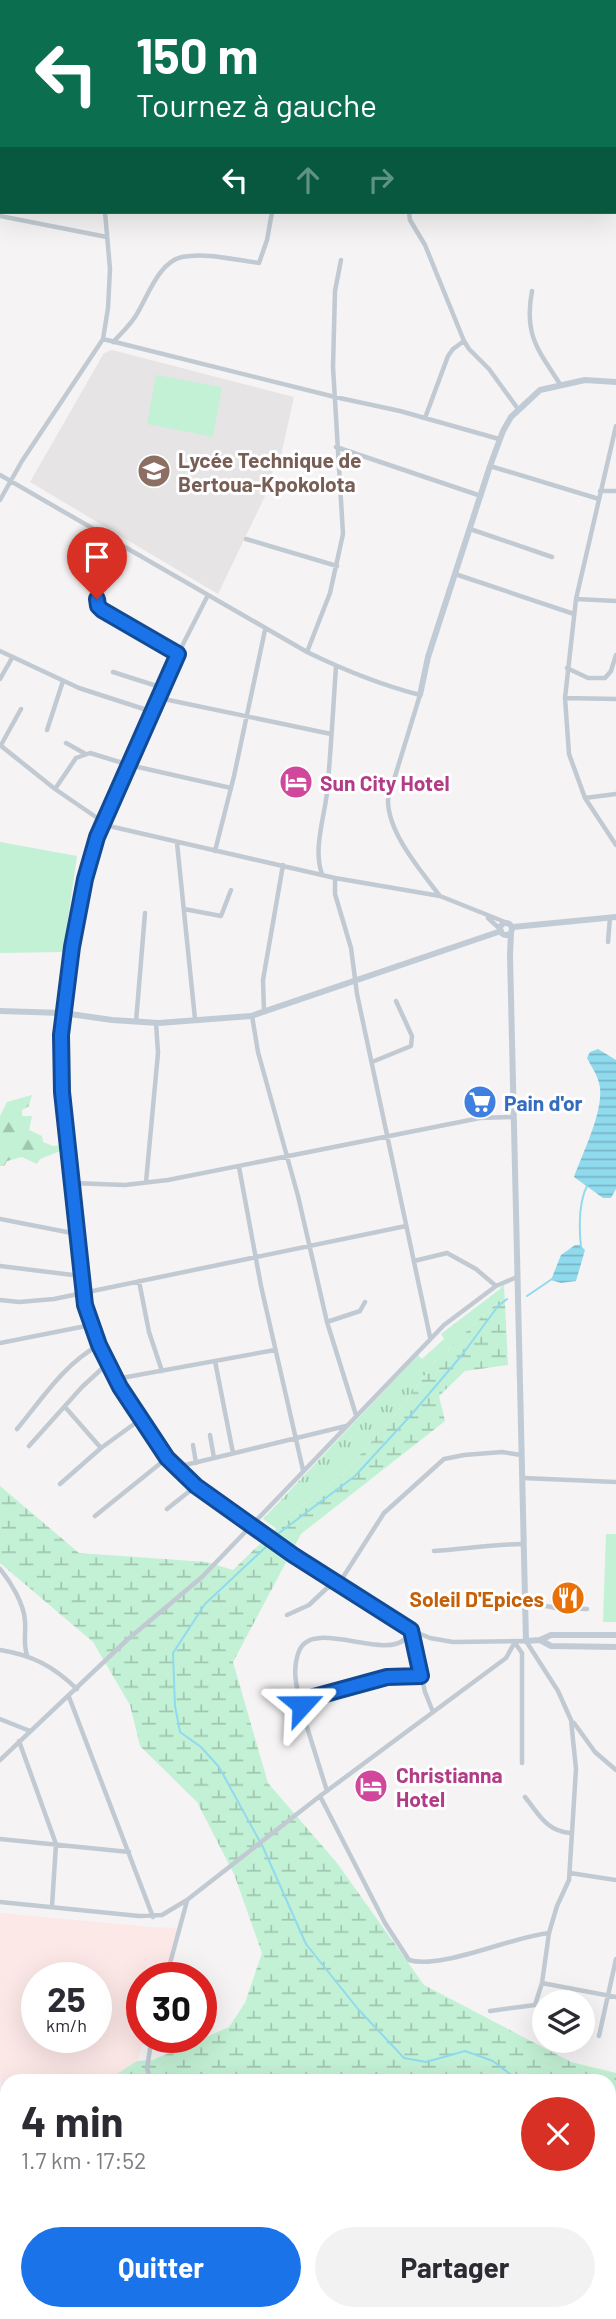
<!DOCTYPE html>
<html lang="fr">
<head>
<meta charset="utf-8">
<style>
  body { margin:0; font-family:Barlow,sans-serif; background:#f2f2f3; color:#2b2b33; height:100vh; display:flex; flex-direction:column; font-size:26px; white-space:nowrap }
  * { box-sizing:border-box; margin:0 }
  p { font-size:23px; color:#7c7c81 }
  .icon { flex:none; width:38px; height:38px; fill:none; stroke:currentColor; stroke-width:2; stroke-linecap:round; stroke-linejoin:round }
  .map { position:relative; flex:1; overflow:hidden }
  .details { position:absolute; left:0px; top:2074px; width:616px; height:247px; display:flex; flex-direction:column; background:#fff; border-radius:21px 21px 0 0; box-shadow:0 7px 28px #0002 }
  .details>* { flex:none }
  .top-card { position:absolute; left:0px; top:0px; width:616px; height:214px; box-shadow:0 7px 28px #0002; background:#0b6e4f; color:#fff; overflow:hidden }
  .buttons { position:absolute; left:532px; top:1990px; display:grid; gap:14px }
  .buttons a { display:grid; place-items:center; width:63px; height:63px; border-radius:50%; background:#fff; box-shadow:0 7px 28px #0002; font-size:35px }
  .speed { position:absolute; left:21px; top:1962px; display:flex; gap:14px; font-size:35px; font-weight:700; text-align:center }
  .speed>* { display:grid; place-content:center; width:91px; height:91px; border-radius:50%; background:#fff; box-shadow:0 7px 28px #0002; line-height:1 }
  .speed small { font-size:18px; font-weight:400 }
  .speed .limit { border:10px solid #d22; background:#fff; color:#111 }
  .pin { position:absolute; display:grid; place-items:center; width:60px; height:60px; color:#fff; margin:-72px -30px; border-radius:50% 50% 50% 0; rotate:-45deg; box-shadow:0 0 7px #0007 }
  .pin .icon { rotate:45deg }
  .me { position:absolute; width:77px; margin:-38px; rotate:66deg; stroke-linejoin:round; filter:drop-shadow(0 0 5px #0008) }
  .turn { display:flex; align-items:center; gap:24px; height:147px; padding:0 21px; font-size:32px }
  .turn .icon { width:91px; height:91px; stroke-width:2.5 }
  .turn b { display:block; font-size:49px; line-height:60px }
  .lanes { display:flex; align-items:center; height:66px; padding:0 21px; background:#0003; justify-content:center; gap:35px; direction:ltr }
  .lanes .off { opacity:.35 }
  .round { display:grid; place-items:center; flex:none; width:74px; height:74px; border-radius:37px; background:#f2f2f3 }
  .head { display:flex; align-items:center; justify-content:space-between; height:119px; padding:0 21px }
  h1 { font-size:42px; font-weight:700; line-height:52px }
  .button { display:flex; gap:14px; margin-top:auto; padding:14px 21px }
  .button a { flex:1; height:80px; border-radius:42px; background:#1a73e8; color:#fff; font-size:28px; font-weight:700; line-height:80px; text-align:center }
  .button a+a { background:#f2f2f3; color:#2b2b33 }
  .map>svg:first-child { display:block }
  .education { fill:#e6e4e5 }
  .medical { fill:#fce8e6; fill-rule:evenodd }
  .grass { fill:url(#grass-tufts) }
  .forest { fill:url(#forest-firs) }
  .wetland { fill:url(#wetland-marsh) }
  .pitch { fill:#c3f1d5 }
  .water { fill:url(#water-rules) }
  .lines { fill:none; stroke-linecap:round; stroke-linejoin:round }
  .stream { stroke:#90daee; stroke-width:2 }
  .street { stroke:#c1cad2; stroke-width:4.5 }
  .secondary { stroke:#c1cbd6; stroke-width:6 }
  .route-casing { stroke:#114b97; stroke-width:18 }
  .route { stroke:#1a73e8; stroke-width:12 }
  .labels { text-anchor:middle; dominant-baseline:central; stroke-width:6; stroke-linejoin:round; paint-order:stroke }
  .education-label { font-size:21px; font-weight:bold; fill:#785e54; stroke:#fff; text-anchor:start }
  .hotel-label { font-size:21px; font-weight:bold; fill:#b23c85; stroke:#fff; text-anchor:start }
  .shop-label { font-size:21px; font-weight:bold; fill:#366cbe; stroke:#fff; text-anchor:start }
  .food-label { font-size:21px; font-weight:bold; fill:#c56008; stroke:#fff; text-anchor:end }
</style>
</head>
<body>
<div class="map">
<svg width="616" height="2319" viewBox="0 0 616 2319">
  <defs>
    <pattern id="grass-tufts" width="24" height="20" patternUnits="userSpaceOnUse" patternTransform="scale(1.75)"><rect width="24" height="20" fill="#c3f1d5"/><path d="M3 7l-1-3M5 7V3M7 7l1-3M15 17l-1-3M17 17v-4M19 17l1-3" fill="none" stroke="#a0c6b0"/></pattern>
    <pattern id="forest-firs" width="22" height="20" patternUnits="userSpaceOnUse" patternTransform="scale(1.75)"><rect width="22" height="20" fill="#c3f1d5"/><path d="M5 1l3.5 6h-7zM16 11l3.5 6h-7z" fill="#a0c6b0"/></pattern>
    <pattern id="wetland-marsh" width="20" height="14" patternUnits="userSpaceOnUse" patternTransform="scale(1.75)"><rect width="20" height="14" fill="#c3f1d5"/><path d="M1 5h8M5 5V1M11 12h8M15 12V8" fill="none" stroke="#a0c6b0"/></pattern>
    <pattern id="water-rules" width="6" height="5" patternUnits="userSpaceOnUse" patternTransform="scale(1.75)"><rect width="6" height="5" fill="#90daee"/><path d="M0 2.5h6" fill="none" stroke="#78b4c4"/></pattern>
  </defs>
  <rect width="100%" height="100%" fill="#f5f3f3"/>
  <path class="education" d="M112,350L294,397L280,460H276L266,494L218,594L30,482L104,353Z"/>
  <path class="medical" d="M0,1913L150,1927L178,1928L163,1977L142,1978V2037H145L137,2061L106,2081H7L5,2111L0,2074ZM37,1978H96V2037H37Z"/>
  <path class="grass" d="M500,1289V1300L435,1361L406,1401L343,1475L292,1513L277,1529L263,1519L418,1355L422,1359L444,1339L441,1334Z"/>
  <path class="forest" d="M32,1095L29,1106L22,1110V1116H32L29,1130L42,1136L43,1142L53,1146L63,1145V1150L40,1159L37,1164L22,1157L7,1161L4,1166H0V1116L7,1102Z"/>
  <path class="wetland" d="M504,1285L508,1365L465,1371L439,1396L445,1421L301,1534L233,1662L268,1783L337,1863L424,1985L571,2062L616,2073V2159L609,2156V2081H106L137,2061L153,2060L229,2027L245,2003L262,1953L234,1874L197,1802L140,1746L130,1705L93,1642L0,1563V1486L79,1553L207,1562L233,1570L292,1513L343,1475L406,1401L435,1361L500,1300V1288Z"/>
  <path class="pitch" d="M156,375L222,387L213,437L147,424Z
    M0,842L77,856L63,952L0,953Z
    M606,1534H616V1622H603Z"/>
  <path class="water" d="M598,1049L616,1060V1189L611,1198H603L574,1177C582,1154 606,1107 599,1083C597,1074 591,1066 587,1058L590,1052Z
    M575,1245H580L585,1250L576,1281L561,1283L551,1280L561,1255Z"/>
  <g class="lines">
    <path class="stream" d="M581,1247C579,1228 578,1202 588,1184
      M527,1296L552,1279
      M275,1536L355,1476L411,1415L462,1355L498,1306L507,1299
      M259,1840L219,1767L201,1747L180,1732L175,1706L173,1653L205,1604L268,1545
      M262,1845L306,1944L358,2009L404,2058L426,2062L465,2051L493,2061L519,2081
      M609,2135L616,2139"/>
    <path class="street" d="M73,0L82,2
      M217,0L220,2
      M432,0V2
      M129,2V0
      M191,2L192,0
      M281,2V0
      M343,2V0
      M0,63H2
      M614,133L616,132
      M0,139L2,140
      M614,152H616
      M614,203L616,205
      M409,212L410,220L425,245L464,341L469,349L489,369L518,409
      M0,216L107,237
      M532,291C524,334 537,349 560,384
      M103,339L335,397L400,411L499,439
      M113,342C121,334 129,326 135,317C147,299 158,262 182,257C205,252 235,260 259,263L267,240L272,212
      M425,418L448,356L453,349L464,341
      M616,426L576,599L565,698L569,754L585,798L616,845
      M336,447L481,496
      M490,466L599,499
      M0,475L307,652C344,670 381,685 420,695L388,799C387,832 421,871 440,896
      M600,491H616
      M0,500L22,461L103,339L108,308L110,269L105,212
      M470,529L552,557
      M246,539L337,566
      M124,547L97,599L98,606L178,654
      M455,574L574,614
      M208,595L178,654L97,837L85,879L72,947L61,1035L62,1092L84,1305L99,1345L120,1387L159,1448L196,1486L308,1565L411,1630L430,1638L453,1642L526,1641L558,1691L571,1720L576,1769L569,1880L557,1906L549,1933L542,1983L535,2005L490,2011
      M576,599L616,601
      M0,651L79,688L153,712
      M307,652L330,593L343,534L333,367L335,291L341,260
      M567,668L588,678H605L611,671L616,655
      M113,672L163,688
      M0,679L12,658
      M159,698L331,734
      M565,698L616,699
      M47,730L63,681
      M66,743L84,753
      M0,745L55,789L109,826L335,878L440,896L505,922
      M1,745L21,709
      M55,789L76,758L90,753L129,765L231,788
      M585,798L616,794
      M177,843L195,1019
      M215,851L234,776L265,630
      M322,874C313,850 324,818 327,793C331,751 333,709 336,667
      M335,878V894L351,948L357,994L430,1337
      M184,909L221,916L231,890
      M488,918L500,929
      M608,942L610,917
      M264,1012L263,980L283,865
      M252,1016L258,1052L298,1196L327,1322L356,1415
      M136,1022L145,913
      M372,1062L411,1046L412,1036L396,1001
      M239,1167L261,1286L303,1470
      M146,1182L158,1053L156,1023
      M72,1183L125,1185L168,1180L480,1118L514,1117
      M0,1219L77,1234
      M414,1261L447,1253L476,1269L496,1286
      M0,1266L81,1276
      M139,1281L149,1332L162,1371
      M0,1300L19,1302L54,1299L406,1226
      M327,1322L360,1311L365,1302
      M0,1343L91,1325
      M215,1361L233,1453
      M116,1379L275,1350
      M65,1407L101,1448
      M17,1429C42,1399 64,1364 99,1345
      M210,1435L214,1458
      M193,1445L196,1463
      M29,1446L82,1387L108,1363
      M177,1467L346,1426
      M523,1478L616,1482
      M60,1484L101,1448L141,1419
      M167,1509L196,1486
      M95,1516L167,1458
      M434,1551C464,1549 493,1544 524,1544
      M0,1569C11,1582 24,1604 25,1621C26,1634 23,1643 27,1655
      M526,1602L556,1608L587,1609
      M287,1615L309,1605L327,1588L338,1585L384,1513L444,1459L464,1455L502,1452L521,1455
      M411,1630L425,1692L433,1712
      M515,1643L522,1653V1763
      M0,1650C32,1655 53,1666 77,1689
      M69,1697L153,1917
      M301,1704C296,1686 292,1669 299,1651C312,1618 383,1660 405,1639C408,1636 409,1633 411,1630
      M0,1719L30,1731
      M574,1723L595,1752L616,1770
      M19,1741L56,1844L52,1906
      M0,1760L127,1640L202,1577L444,1325L496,1286L517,1277
      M327,1791L302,1711L304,1700L387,1677L421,1676
      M320,1796L385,1923L409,1960C440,1970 511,1937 549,1933
      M525,1797C539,1814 546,1831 570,1833
      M0,1839L129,1852
      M570,1873L616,1880
      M0,1902L139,1916L162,1915L187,1900L320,1796L506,1658L515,1642
      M166,1978L187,1901
      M542,1983L616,1997
      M599,2036L616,1959
      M151,2081L147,2068L152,2037
      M0,2105L7,2138
      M0,2219H7
      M609,2225L616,2230
      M0,2266L7,2265
      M221,2314L235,2317
      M521,2314L536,2319
      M145,2319V2314"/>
    <path class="secondary" d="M420,695L428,657L490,466L503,431L511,417L540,390L585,380L616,382
      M500 929a6 6 0 1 1 12 0a6 6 0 1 1-12 0Z
      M513,927L616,917
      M511,933L510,955L526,1641L540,1640L551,1635H616
      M0,1011L63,1013L112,1020L159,1023L251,1016L501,931
      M540,1640L551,1646L616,1647"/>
  </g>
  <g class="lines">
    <defs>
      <path id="route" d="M97,599L98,606L102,610L178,654L97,837L85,879L72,947L61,1035L62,1092L85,1305L99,1345L120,1387L167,1458L196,1486L293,1555L411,1630L421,1676L387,1677L303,1700L302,1705"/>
    </defs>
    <use href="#route" class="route-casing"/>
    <use href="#route" class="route"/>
  </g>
  <defs>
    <symbol id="school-disc" viewBox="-11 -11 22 22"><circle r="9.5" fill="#8d6e63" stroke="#fff"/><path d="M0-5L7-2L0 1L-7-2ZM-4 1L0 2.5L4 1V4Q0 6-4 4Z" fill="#fff"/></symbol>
    <symbol id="hotel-disc" viewBox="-11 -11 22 22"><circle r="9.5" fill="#d1479c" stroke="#fff"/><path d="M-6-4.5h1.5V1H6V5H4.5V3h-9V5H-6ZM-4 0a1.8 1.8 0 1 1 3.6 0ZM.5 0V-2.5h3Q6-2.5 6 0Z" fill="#fff"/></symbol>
    <symbol id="supermarket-disc" viewBox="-11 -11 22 22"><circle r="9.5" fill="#3f7fe0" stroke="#fff"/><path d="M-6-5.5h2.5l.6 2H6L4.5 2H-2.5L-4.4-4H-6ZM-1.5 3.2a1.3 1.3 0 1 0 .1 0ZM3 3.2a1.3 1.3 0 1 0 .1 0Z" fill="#fff"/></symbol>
    <symbol id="restaurant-disc" viewBox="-11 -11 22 22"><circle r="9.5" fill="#e8710a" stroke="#fff"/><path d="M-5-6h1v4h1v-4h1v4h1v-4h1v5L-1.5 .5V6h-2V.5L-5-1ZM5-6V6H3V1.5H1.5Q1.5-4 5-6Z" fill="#fff"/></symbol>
  </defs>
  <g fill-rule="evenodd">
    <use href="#school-disc" x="135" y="452" width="38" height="38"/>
    <use href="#hotel-disc" x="277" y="763" width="38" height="38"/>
    <use href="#supermarket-disc" x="461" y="1083" width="38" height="38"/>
    <use href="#restaurant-disc" x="549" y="1579" width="38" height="38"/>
    <use href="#hotel-disc" x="352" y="1767" width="38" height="38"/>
  </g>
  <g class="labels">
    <g class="education-label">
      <text x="178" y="459">Lycée Technique de<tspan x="178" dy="24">Bertoua-Kpokolota</tspan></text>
    </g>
    <g class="hotel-label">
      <text x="320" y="782">Sun City Hotel</text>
      <text x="396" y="1774">Christianna<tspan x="396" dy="24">Hotel</tspan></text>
    </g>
    <g class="shop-label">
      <text x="504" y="1102">Pain d'or</text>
    </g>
    <g class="food-label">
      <text x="544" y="1598">Soleil D'Epices</text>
    </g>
  </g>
</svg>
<div class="buttons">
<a><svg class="icon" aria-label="layers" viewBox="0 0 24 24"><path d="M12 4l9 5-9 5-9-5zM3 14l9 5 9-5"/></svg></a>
</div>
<div class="speed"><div>25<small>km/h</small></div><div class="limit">30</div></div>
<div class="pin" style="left:97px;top:599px;background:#d93025"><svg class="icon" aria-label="arrive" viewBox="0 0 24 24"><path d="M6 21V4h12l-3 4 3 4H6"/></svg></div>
<svg class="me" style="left:302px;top:1705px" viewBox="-20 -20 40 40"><path d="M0-17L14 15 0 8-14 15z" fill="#1a73e8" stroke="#fff" stroke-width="4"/></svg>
<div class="top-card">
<div class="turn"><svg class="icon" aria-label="left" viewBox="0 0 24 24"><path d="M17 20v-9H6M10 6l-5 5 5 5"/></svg><div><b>150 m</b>Tournez à gauche</div></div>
<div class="lanes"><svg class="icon" aria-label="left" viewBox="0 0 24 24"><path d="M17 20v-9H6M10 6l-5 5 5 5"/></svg><svg class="icon off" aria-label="ahead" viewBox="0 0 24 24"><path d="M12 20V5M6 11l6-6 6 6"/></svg><svg class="icon off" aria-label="right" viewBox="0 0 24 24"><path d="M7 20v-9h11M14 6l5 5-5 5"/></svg></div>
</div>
<section class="details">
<div class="head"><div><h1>4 min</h1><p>1.7 km · 17:52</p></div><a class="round" style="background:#d93025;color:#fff"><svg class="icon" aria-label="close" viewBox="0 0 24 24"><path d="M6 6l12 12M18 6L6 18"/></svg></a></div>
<div class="button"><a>Quitter</a><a>Partager</a></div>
</section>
</div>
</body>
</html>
